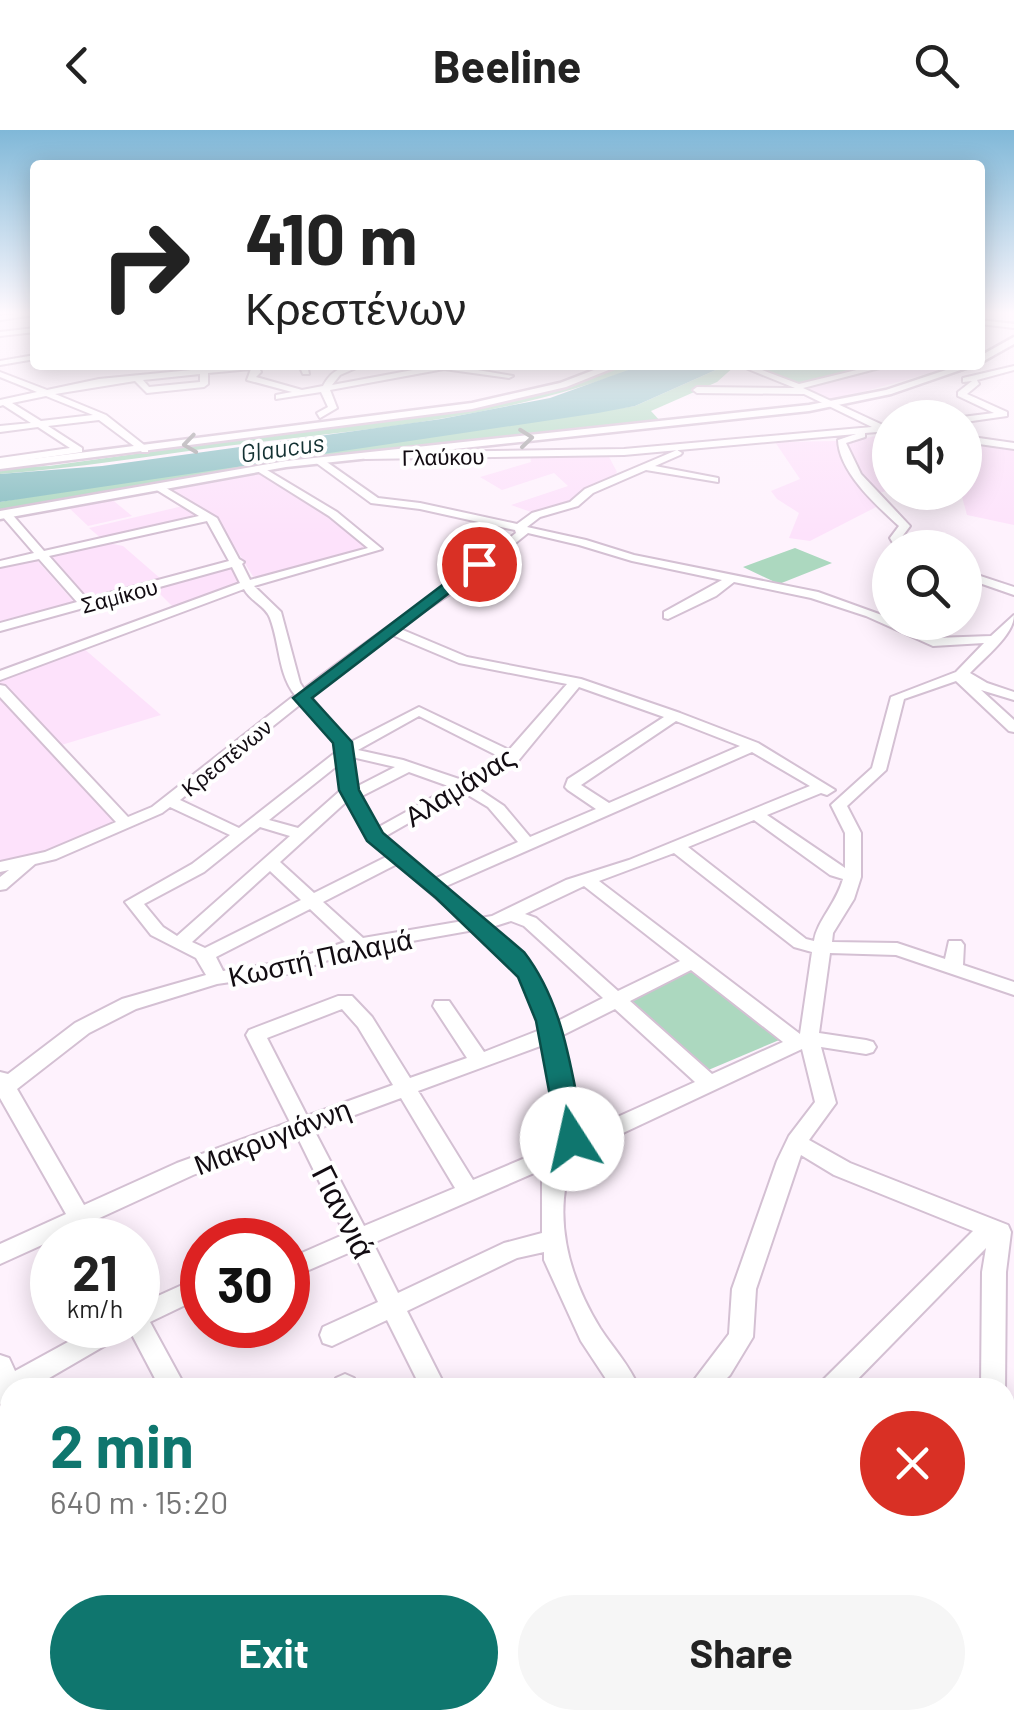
<!DOCTYPE html>
<html lang="en">
<head>
<meta charset="utf-8">
<style>
  body { margin:0; font-family:Barlow,sans-serif; background:#f6f6f6; color:#222; height:100vh; display:flex; flex-direction:column; font-size:38px; white-space:nowrap }
  * { box-sizing:border-box; margin:0 }
  p { font-size:32px; color:#767676 }
  .icon { flex:none; width:55px; height:55px; fill:none; stroke:currentColor; stroke-width:2; stroke-linecap:round; stroke-linejoin:round }
  .map { position:relative; flex:1; overflow:hidden }
  .details { position:absolute; left:0px; top:1248px; width:1015px; height:352px; display:flex; flex-direction:column; background:#fff; border-radius:30px 30px 0 0; box-shadow:0 5px 25px #0003 }
  .details>* { flex:none }
  .top-card { position:absolute; left:30px; top:30px; width:955px; height:210px; border-radius:10px; box-shadow:0 5px 25px #0003; background:#fff; color:#222; overflow:hidden }
  .fabs { position:absolute; left:872px; top:270px; display:grid; gap:20px }
  .fabs a { display:grid; place-items:center; width:110px; height:110px; border-radius:50%; background:#fff; box-shadow:0 5px 25px #0003; font-size:50px }
  .speed { position:absolute; left:30px; top:1088px; display:flex; gap:20px; font-size:50px; font-weight:700; text-align:center }
  .speed>* { display:grid; place-content:center; width:130px; height:130px; border-radius:50%; background:#fff; box-shadow:0 5px 25px #0003; line-height:1 }
  .speed small { font-size:25px; font-weight:400 }
  .speed .limit { border:15px solid #d22; background:#fff; color:#111 }
  .pin { position:absolute; display:grid; place-items:center; width:85px; height:85px; color:#fff; margin:-42px; border:5px solid #fff; border-radius:50%; box-shadow:0 2px 10px #0007 }
  .me { position:absolute; width:110px; margin:-55px; rotate:350deg; stroke-linejoin:round; filter:drop-shadow(0 0 8px #0008) }
  .turn { display:flex; align-items:center; gap:35px; height:210px; padding:0 50px; font-size:45px }
  .turn .icon { width:130px; height:130px; stroke-width:2.5 }
  .turn b { display:block; font-size:70px; line-height:85px }
  .round { display:grid; place-items:center; flex:none; width:105px; height:105px; border-radius:52px; background:#f6f6f6 }
  .overview { display:flex; align-items:center; justify-content:space-between; height:170px; padding:0 50px }
  h1 { font-size:60px; font-weight:700; line-height:75px; color:#0f766e }
  .button { display:flex; gap:20px; margin-top:auto; padding:20px 50px }
  .button a { flex:1; height:115px; border-radius:60px; background:#0f766e; color:#fff; font-size:40px; font-weight:700; line-height:115px; text-align:center }
  .button a+a { background:#f6f6f6; color:#222 }
  header { display:flex; justify-content:space-between; align-items:center; height:130px; padding:0 50px; background:#fff; font-size:45px; font-weight:700 }
  .map>svg:first-child { display:block }
  .built { fill:#fde2fb }
  .green { fill:#acd8bf }
  .water { fill:#85bdc0 }
  .lines { fill:none; stroke-linecap:round; stroke-linejoin:round }
  .stream { stroke:#85bdc0; stroke-width:2.5 }
  .minor-casing { stroke:#d4c0d3; stroke-width:4 }
  .major-casing { stroke:#d4c0d3; stroke-width:5 }
  .minor { fill:#fff; fill-rule:evenodd }
  .major { fill:#fff; fill-rule:evenodd }
  .oneway { stroke:#a09ea0 }
  .route { fill:#0f766e; stroke:#0a4d48; stroke-width:2.5 }
  .labels { text-anchor:middle; dominant-baseline:central; stroke-width:8; stroke-linejoin:round; paint-order:stroke }
  .far-street-label { font-size:22px; fill:#120c12; stroke:#fff }
  .far-water-label { font-size:25px; font-style:italic; fill:#143233; stroke:#fff }
  .street-label { font-size:28px; fill:#120c12; stroke:#fff }
  .near-street-label { font-size:32px; fill:#120c12; stroke:#fff }
</style>
</head>
<body>
<header><svg class="icon" aria-label="back" viewBox="0 0 24 24"><path d="M15 5l-7 7 7 7"/></svg>Beeline<svg class="icon" aria-label="search" viewBox="0 0 24 24"><circle cx="10" cy="10" r="6"/><path d="M15 15l6 6"/></svg></header>
<div class="map">
<svg width="1014" height="1598" viewBox="0 0 1014 1598">
  <rect width="100%" height="100%" fill="#fef2fd"/>
  <path class="built" d="M898,235H958L834,270L805,259Z
    M890,303V360L879,363L855,338L842,313Z
    M965,310L1014,318V395L967,385L961,363L965,362Z
    M837,311L849,339L880,375L810,411L789,408L799,383L777,369L771,361L800,349L775,312Z
    M607,323L617,342L610,351L573,373L534,383L511,375L568,356L554,343L502,360L480,347L531,332L530,325Z
    M259,343L325,384L372,419L254,448L216,387L170,358Z
    M109,367L132,386L88,396L67,376Z
    M183,376L197,387L102,409L89,398Z
    M108,413L123,416L161,449L87,468L51,425Z
    M36,429L74,472L0,491V437Z
    M233,437L242,451L173,477L153,457Z
    M82,517L161,585L58,616L0,554V548Z
    M0,563L120,695L48,725L0,736Z"/>
  <path class="green" d="M623,235H642C510,289 366,299 226,316C150,326 76,338 0,344V338L49,336L463,278L528,265Z
    M727,235H894L799,259L736,235L717,252L651,281L662,293L278,332L0,382V372L22,368L635,276Z
    M795,418L832,433L779,454L743,437Z
    M694,837L784,908L706,941L627,870Z"/>
  <path class="water" d="M642,235H727L635,276L598,283L0,372V344L102,336L441,289L550,268Z"/>
  <g class="lines">
    <path class="stream" d="M980,190L1014,193"/>
    <defs>
      <path id="minor" d="M35,182V185L0,190V186Z
        M980,190L1014,194V198L980,194Z
        M35,198V202L0,206V202Z
        M35,225V229L0,235V231Z
        M243,235H271L259,238L261,242L256,247L302,260L323,256C332,239 344,235 363,235L340,245L332,255L429,237L427,235H448L513,246L509,248L444,239L330,260L337,278L320,288L317,283L328,277L321,262L276,269V265L292,262L247,250L251,239L208,243V254L204,257L147,263L135,251L55,264L106,285L148,318V322H142L99,290L48,296L82,318V322L0,334V328L70,318L38,297L0,302V296L31,293L3,275L0,276V270L37,262L0,247V242L47,260L99,249ZM200,244V252L149,257L143,250ZM46,266L93,285L41,291L12,273Z
        M299,235H307L309,244H303Z
        M749,235L799,254L877,235H891L803,258L885,296L890,295V301L865,303V307L846,313L861,344L910,396L901,408L907,418H896L890,408L899,396C876,375 839,342 838,310L856,304L624,325L365,329L360,326L365,323L624,319L872,297L804,264L697,263L693,260L697,257L795,258L748,239Z
        M1014,236V240L977,250L979,254L967,264L1007,282V286L965,292V288L962,287L994,283L958,266V262L972,251L963,252V248Z
        M965,306L1014,313V319L965,312Z
        M677,320L682,323L680,325L655,336L718,348V352L646,340L593,363L578,376L540,387L527,397L586,410L634,425L818,462L890,488V492H901L935,508L991,506L1014,485C1014,505 985,527 970,543L987,553L1014,562V570L981,560L1014,590V602L1009,601L956,551L904,569L886,640L847,676L861,703V747L854,769L833,803L832,812L897,813L945,829L949,811H961L964,815L963,835L1014,852V865L896,825L830,823L819,903L866,910L873,912L876,917L873,922L866,924L821,917L836,973L809,1010L850,1033L1008,1095L1011,1102L1006,1142L1005,1262V1258H981L982,1142L986,1118L849,1258H820L823,1250L973,1101L834,1045L801,1025L756,1159L753,1207L730,1245L717,1258H688L729,1204L732,1159L777,1031L789,1006L815,972L802,919L574,1026C551,1084 568,1146 600,1198C613,1218 630,1236 639,1258H612L581,1211L544,1130V1122L517,1128L407,1181L446,1258H421L387,1190L332,1216L323,1213L320,1205L323,1197L378,1172L353,1121L288,1149V1129L345,1104L297,1006L193,1045L93,1091L103,1110H80L75,1100L0,1134V1114L66,1084L0,968V942L8,944L75,893L122,869L206,845L196,828L151,805L125,772L192,734L230,705L170,677L162,683L56,729L35,734L6,759L0,760V747L9,740L0,742V732L45,722L116,692L0,567V555L5,556L128,687L152,677L295,565C278,544 280,514 270,488C266,476 250,471 244,459L0,550V541L240,453L232,437L0,501V493L77,472L39,429L0,437V431L34,423L2,386V382H10L44,421L199,386L152,357L161,355L217,388L239,429L244,432L242,434L250,450L368,418L329,386L254,339L262,337L337,382L382,419L254,456L281,482L300,553L304,559C374,505 447,457 516,403L515,400L420,379L371,373L315,332V328H321L378,368L420,373L517,394L532,383L570,372L585,359ZM207,391L229,431L87,469L49,426ZM528,403L579,415L632,431L722,450L664,482V488L668,489L716,466L734,452L811,468L866,486L933,516L984,513L956,542L891,567L872,638L831,675L845,703V738L767,685L821,663L827,665L835,660L758,613L680,583L581,549L467,527L398,498L459,458ZM390,504L459,533L567,554L509,620L419,577L349,613L311,567ZM579,557L664,587L568,649L565,657L568,660L596,679L530,707L504,676L474,656L518,631ZM302,573L335,613L336,622L239,698L180,670ZM419,586L502,628L462,650L403,630L358,620ZM676,591L740,616L609,673L581,655ZM752,622L810,656L629,730L566,750L492,786L481,788L444,757ZM352,627L395,637L356,657ZM338,635L341,660L298,698L269,690ZM409,642L451,657L377,698L360,667ZM463,662L488,677L518,712L434,749L384,707ZM347,671L368,709L388,726L314,763L280,732ZM754,690L830,745L843,749C836,774 817,791 814,811L806,809L688,717ZM260,697L290,706L177,806L163,797L144,774L204,742ZM674,723L794,817L812,822L800,904L599,751ZM397,734L463,791L363,808L323,772ZM270,741L301,770L205,818L192,812ZM584,756L680,831L618,861L536,788L525,784ZM310,779L345,812L290,831L223,841L216,827ZM511,791L524,796L603,868L558,891C540,845 530,829 492,797ZM474,800C510,831 530,851 540,900L484,922L449,871H435L433,876L467,928L410,948L372,887L352,866H338L249,900L246,905L290,992L177,1033L84,1075L17,959L89,903L136,879L217,854L293,843L350,822ZM691,840L783,912L712,944L630,871ZM342,879L358,897L393,955L307,986L267,908ZM615,879L695,952L582,1003L561,906ZM543,915L562,1002L556,1015L473,1050L418,961ZM401,968L455,1058L364,1096L314,1000ZM548,1037L542,1051V1103L504,1113L398,1163L373,1113Z
        M965,441L1014,457V465L965,448Z
        M202,1146V1167L150,1192L186,1258H160L130,1201L32,1258H10V1270L0,1274V1225L9,1228L15,1241L99,1195H138V1175Z
        M345,1244L354,1248L358,1258H332L336,1248Z
        M10,1536V1568L0,1572V1540Z
        M147,1590H177L180,1598H150Z
        M344,1590H375L378,1598H347Z
        M558,1590H588L585,1598H555Z
        M702,1590H738L735,1598H699Z"/>
      <path id="major" d="M1014,207V214L980,233V226Z
        M607,235H621L566,257L472,279L0,339V333L472,273L560,253Z
        M961,235H975L891,264L809,281L286,337L0,389V381L286,331L809,275L886,260Z"/>
    </defs>
    <use href="#minor" class="minor-casing"/>
    <use href="#major" class="major-casing"/>
    <use href="#minor" class="minor"/>
    <use href="#major" class="major"/>
  </g>
  <defs><path id="oneway-chevron" d="M-2-3.5L2.5 0L-2 3.5" fill="none" stroke-width="1.6" stroke-linecap="round" stroke-linejoin="round" transform="scale(2.5)"/></defs>
  <g class="oneway">
    <use href="#oneway-chevron" transform="translate(526 308) rotate(-6)"/>
    <use href="#oneway-chevron" transform="translate(190 314) rotate(172)"/>
  </g>
  <linearGradient id="sky" x2="0" y2="1"><stop stop-color="#80b8d8"/><stop offset="0.45" stop-color="#fff9fe"/><stop offset="1" stop-color="#fff9fe" stop-opacity="0"/></linearGradient>
  <rect width="1014" height="406" fill="url(#sky)"/>
  <path class="route" d="M474,431L487,434L312,568L352,612L359,660L383,703L524,822C565,875 572,945 585,1009L581,1016L572,1019L562,1016L558,1009L536,891L518,847L436,768L367,711L339,660L333,613L293,568Z"/>
  <g class="labels">
    <g class="far-street-label">
      <text transform="translate(443 326) rotate(-1)">Γλαύκου</text>
      <text transform="translate(119 465) rotate(-15)">Σαμίκου</text>
      <text transform="translate(226 627) rotate(-39)">Κρεστένων</text>
    </g>
    <g class="far-water-label">
      <text transform="translate(282 317) rotate(-8)">Glaucus</text>
    </g>
    <g class="street-label">
      <text transform="translate(459 656) rotate(-32)">Αλαμάνας</text>
      <text transform="translate(320 827) rotate(-12)">Κωστή Παλαμά</text>
      <text transform="translate(272 1006) rotate(-21)">Μακρυγιάννη</text>
    </g>
    <g class="near-street-label">
      <text transform="translate(345 1081) rotate(63)">Γιαννιά</text>
    </g>
  </g>
</svg>
<div class="fabs">
<a><svg class="icon" aria-label="sound" viewBox="0 0 24 24"><path d="M4 9h4l5-4v14l-5-4H4zM17 9q2 3 0 6"/></svg></a>
<a><svg class="icon" aria-label="search" viewBox="0 0 24 24"><circle cx="10" cy="10" r="6"/><path d="M15 15l6 6"/></svg></a>
</div>
<div class="speed"><div>21<small>km/h</small></div><div class="limit">30</div></div>
<div class="pin" style="left:479px;top:434px;background:#d93025"><svg class="icon" aria-label="arrive" viewBox="0 0 24 24"><path d="M6 21V4h12l-3 4 3 4H6"/></svg></div>
<svg class="me" style="left:572px;top:1009px" viewBox="-20 -20 40 40"><circle r="19" fill="#fff"/><path d="M0-13L10 11 0 6-10 11z" fill="#0f766e"/></svg>
<div class="top-card">
<div class="turn"><svg class="icon" aria-label="right" viewBox="0 0 24 24"><path d="M7 20v-9h11M14 6l5 5-5 5"/></svg><div><b>410 m</b>Κρεστένων</div></div>
</div>
<section class="details">
<div class="overview"><div><h1>2 min</h1><p>640 m · 15:20</p></div><a class="round" style="background:#d93025;color:#fff"><svg class="icon" aria-label="close" viewBox="0 0 24 24"><path d="M6 6l12 12M18 6L6 18"/></svg></a></div>
<div class="button"><a>Exit</a><a>Share</a></div>
</section>
</div>
</body>
</html>
